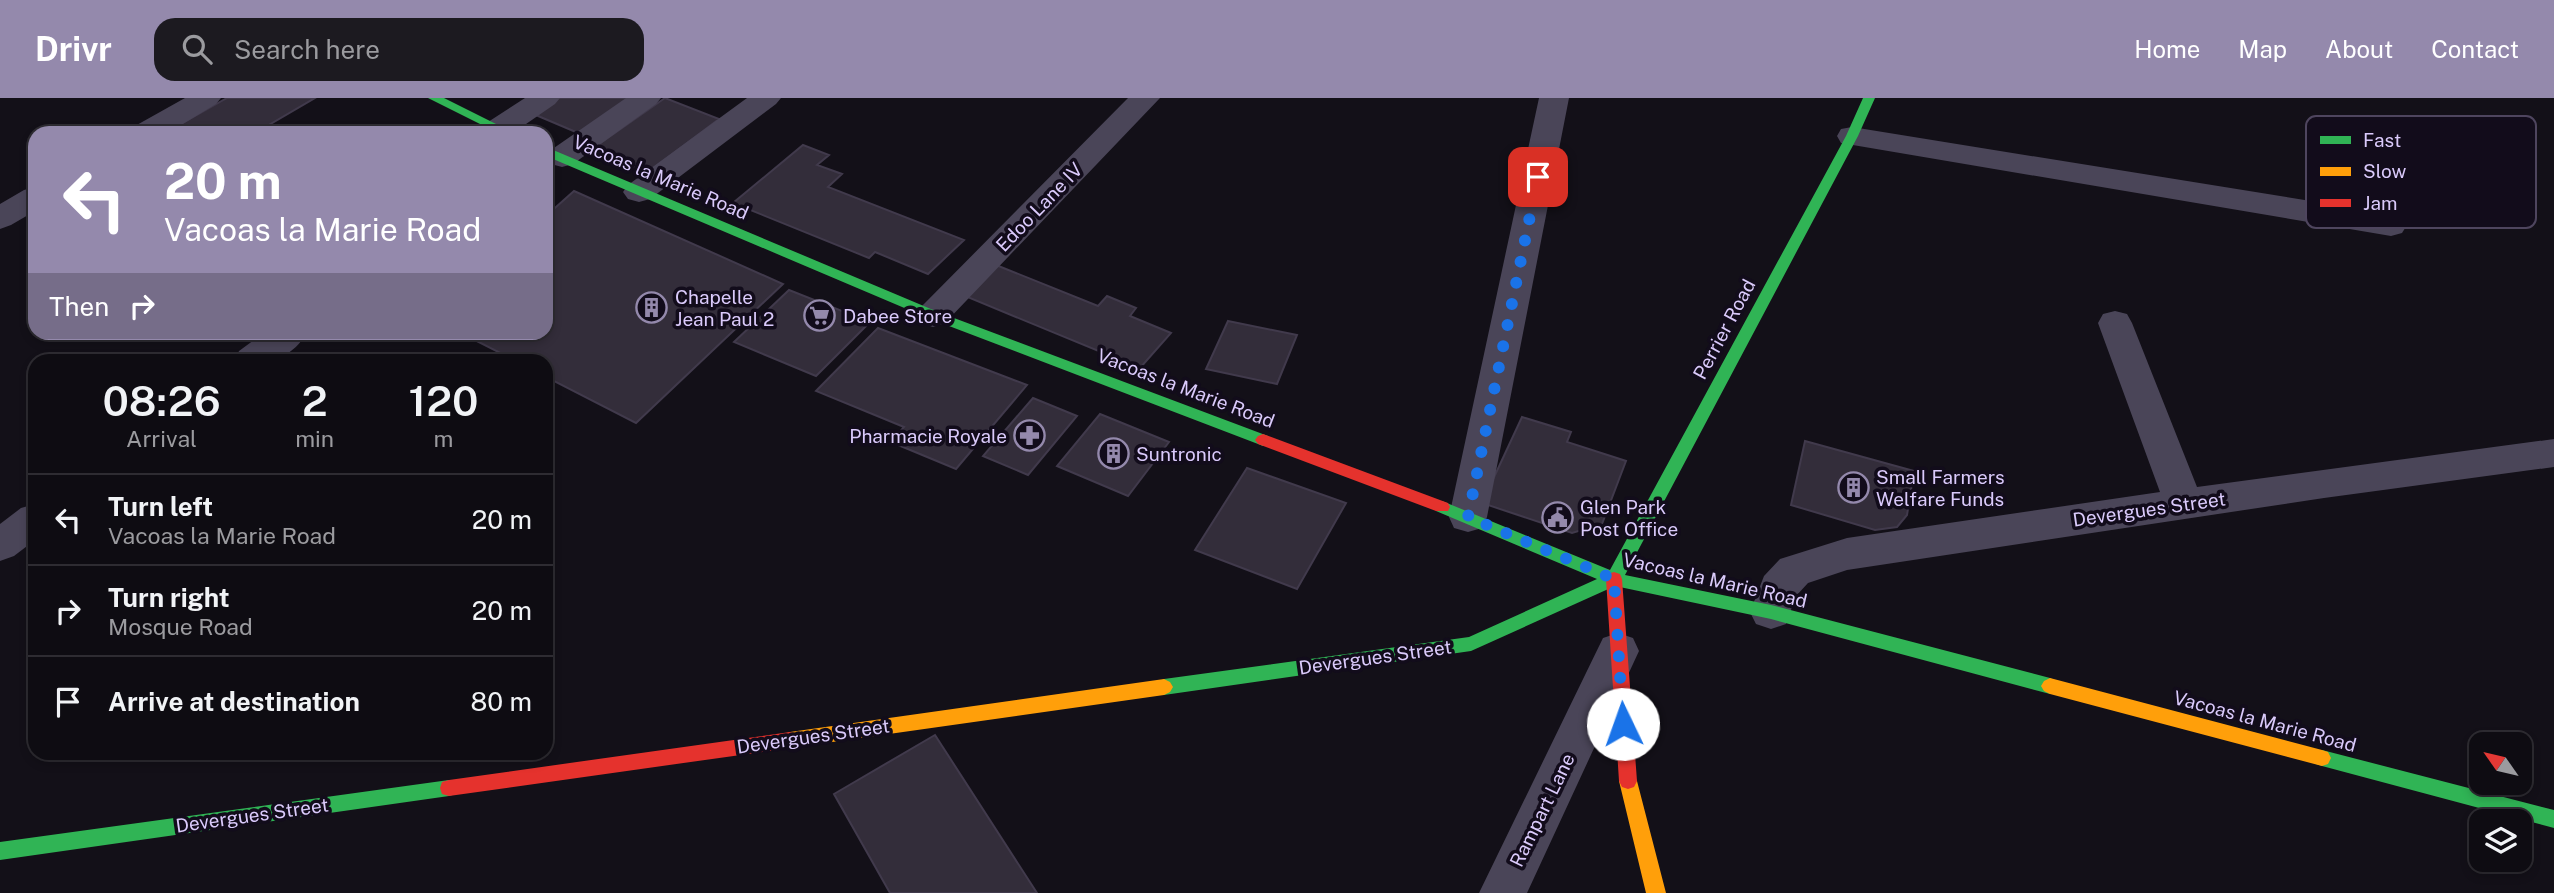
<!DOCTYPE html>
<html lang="en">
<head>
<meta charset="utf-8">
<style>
  body { margin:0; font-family:"Public Sans",sans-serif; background:#1c1a20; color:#f1f3f6; height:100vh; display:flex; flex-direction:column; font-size:26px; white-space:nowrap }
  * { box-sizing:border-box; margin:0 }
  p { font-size:23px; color:#9b9b9f }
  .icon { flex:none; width:38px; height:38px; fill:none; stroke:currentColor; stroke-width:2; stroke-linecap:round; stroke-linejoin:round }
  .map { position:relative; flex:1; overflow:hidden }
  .panel { position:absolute; left:28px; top:256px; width:525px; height:406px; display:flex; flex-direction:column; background:#0e0c12; border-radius:21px; box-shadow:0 4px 10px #0003,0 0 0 2px #2e2c32 }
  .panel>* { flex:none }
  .top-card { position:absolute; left:28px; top:28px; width:525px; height:214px; border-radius:21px; box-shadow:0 4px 10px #0003,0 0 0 2px #2e2c32; background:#9489ac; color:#fff; overflow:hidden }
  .needle { width:46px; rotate:304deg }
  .fabs { position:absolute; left:2469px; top:634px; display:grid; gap:14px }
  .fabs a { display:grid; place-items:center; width:63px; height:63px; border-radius:14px; background:#0e0c12; box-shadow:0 4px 10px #0003,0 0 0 2px #2e2c32; font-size:35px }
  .pin { position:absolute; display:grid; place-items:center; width:60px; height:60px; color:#fff; margin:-30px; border-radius:14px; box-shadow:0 4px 10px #0006 }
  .me { position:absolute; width:77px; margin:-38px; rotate:357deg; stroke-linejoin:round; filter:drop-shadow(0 0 5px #0008) }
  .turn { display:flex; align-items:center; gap:24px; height:147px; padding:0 21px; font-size:32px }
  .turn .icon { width:91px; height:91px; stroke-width:2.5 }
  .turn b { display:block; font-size:49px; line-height:60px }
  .then { display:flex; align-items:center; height:66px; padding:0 21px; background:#0003; gap:14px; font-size:26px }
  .eta { display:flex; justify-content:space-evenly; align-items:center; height:119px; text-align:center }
  .eta b { font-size:42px; font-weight:600; line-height:49px }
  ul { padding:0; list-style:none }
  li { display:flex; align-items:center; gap:21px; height:91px; padding:0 21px; border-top:2px solid #2e2c32 }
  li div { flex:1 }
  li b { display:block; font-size:26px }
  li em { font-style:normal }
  header { display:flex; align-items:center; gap:42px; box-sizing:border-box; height:98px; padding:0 35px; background:#9489ac; color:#fff }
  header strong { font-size:33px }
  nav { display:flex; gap:38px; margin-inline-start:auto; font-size:24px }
  .search { width:490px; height:63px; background:#1c1a20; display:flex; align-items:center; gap:18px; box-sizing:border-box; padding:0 24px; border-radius:21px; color:#9b9b9f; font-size:26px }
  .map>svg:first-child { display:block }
  .building { fill:#332d3a; stroke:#413a4c; stroke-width:2 }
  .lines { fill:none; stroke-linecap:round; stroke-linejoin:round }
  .street { fill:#4a4558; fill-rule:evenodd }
  .fast { fill:#30b455; fill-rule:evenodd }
  .slow { fill:#ff9f0a; fill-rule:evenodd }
  .jam { fill:#e5322d; fill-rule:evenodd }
  .route { stroke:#1a73e8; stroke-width:12; stroke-dasharray:0 21.6 }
  .labels { text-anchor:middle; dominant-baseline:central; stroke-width:7; stroke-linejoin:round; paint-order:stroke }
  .street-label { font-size:19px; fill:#dacafb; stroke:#120c1b }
  .poi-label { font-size:19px; fill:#dacafb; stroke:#120c1b; text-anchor:start }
  .key { fill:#120c1b; stroke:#4e455e; stroke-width:2 }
  .key-label { font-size:19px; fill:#dacafb }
</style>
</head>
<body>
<header>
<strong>Drivr</strong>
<div class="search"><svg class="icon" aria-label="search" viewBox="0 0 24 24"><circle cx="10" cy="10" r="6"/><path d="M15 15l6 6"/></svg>Search here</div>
<nav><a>Home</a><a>Map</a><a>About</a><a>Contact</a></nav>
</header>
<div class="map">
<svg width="2554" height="795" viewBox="0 0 2554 795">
  <rect width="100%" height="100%" fill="#131018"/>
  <path class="building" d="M227,0H315L255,35H165Z
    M554,0H637L583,37L531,15Z
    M665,0L719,21L647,75L592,51Z
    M803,47L829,57L817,67L842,76L828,89L964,142L928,176L875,154L869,160L733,105Z
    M574,93L783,186L636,325L546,279V262H514L459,234H546V118Z
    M996,167L1098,208L1107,198L1136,210L1130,218L1171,235L1140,270L965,198Z
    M789,192L870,224L816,278L734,244Z
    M1228,223L1297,237L1277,286L1206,271Z
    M878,230L1027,287L956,371L891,344L904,329L816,293Z
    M1033,300L1077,318L1028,377L983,358Z
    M1100,316L1169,344L1128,398L1057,368Z
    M1522,319L1571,334L1567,344L1626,363L1602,426L1572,435L1482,405Z
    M1805,343L1914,373L1907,417L1897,429L1875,432L1791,407Z
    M1247,370L1346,405L1297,491L1195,452Z
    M935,637L1037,795H890L834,696Z"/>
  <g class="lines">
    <path class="street" d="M185,0H221L216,6L168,35H131L135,28Z
      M525,0H560L555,6L513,35H487L484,31L488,24Z
      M626,0H661L656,6L573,66L562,69L551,66L547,59L551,52Z
      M747,0H781L776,6L650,101L639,104L628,101L623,94L628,87Z
      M1128,0H1160L945,225L933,229L921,225L916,217L921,209Z
      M1539,0H1569L1487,419L1482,430L1468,434L1454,430L1449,419Z
      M1852,29L2391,116L2402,119L2407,127L2402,135L2391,138L1841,45L1837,38L1841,31Z
      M35,89V113L11,127L0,131V106L24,92Z
      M2115,213L2127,216L2132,225L2197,389L2554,341V369L2324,400L1847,472L1808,485L1796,498L1786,526L1771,531L1756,526L1750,514L1764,478L1780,461L1847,440L2160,394L2098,225L2103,216Z
      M265,234H307C289,266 266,262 235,262L239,253Z
      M35,406V442L14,458L0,463V426L21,410Z
      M1618,535L1633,540L1639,553L1527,795H1479L1603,540Z"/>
    <path class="fast" d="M428,0H444L514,35H498Z
      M1863,0H1875L1858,38L1625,477L1771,507L2050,580L2056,583L2059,588L2056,593L2050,596L1771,521L1615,488L1471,553L1164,597L1158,594L1155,589L1158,584L1164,581L1469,539L1597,481L1436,413L1434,409L1436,405L1442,403L1610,472L1846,38Z
      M546,49L938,214L1268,338L1271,342L1263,348L1258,346L928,220L546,58Z
      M2322,652L2554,712V730L2322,668L2316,666L2313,660L2316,654Z
      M449,682L456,684L458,690L456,696L449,698L0,762V744Z"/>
    <path class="slow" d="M2050,580L2322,652L2328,654L2331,660L2328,666L2322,668L2050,596L2044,593L2041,588L2044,583Z
      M1164,581L1170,584L1173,589L1170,594L1164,597L790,650L784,648L781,642L784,636L790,634Z
      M1628,675L1634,677L1637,683L1666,795H1646L1619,683L1622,677Z"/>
    <path class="jam" d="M1263,336L1448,405L1450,409L1448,413H1436L1258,346L1255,342L1258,338Z
      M1614,474L1620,476L1622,481L1637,683L1634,689L1628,691L1622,689L1619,683L1606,481L1608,476Z
      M790,634L796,636L799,642L796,648L790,650L449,698L442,696L440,690L442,684L449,682Z"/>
  </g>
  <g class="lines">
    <path class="route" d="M1538,79L1468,419L1614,481L1623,626"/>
  </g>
  <defs>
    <symbol id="building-ring" viewBox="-11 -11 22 22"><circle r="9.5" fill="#120c1b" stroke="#9489ac" stroke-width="1.5"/><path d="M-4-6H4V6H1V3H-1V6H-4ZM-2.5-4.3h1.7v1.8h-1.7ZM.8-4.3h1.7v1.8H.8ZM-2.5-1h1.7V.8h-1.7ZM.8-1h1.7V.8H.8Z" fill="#9489ac"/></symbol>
    <symbol id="supermarket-ring" viewBox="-11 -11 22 22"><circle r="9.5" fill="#120c1b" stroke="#9489ac" stroke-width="1.5"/><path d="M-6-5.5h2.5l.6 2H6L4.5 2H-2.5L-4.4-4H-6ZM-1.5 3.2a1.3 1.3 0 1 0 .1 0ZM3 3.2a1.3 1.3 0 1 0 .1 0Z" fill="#9489ac"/></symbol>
    <symbol id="pharmacy-ring" viewBox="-11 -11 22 22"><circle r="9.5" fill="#120c1b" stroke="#9489ac" stroke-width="1.5"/><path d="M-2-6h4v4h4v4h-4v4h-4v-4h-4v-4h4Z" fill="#9489ac"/></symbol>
    <symbol id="civic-ring" viewBox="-11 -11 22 22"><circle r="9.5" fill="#120c1b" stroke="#9489ac" stroke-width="1.5"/><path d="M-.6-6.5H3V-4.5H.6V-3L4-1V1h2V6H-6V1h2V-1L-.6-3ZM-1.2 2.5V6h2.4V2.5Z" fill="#9489ac"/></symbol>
  </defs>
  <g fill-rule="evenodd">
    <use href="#building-ring" x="634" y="192" width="35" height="35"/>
    <use href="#supermarket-ring" x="802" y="200" width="35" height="35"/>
    <use href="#pharmacy-ring" x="1012" y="320" width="35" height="35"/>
    <use href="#building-ring" x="1096" y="338" width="35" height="35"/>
    <use href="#building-ring" x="1836" y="372" width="35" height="35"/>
    <use href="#civic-ring" x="1540" y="402" width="35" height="35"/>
  </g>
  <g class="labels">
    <g class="street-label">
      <text transform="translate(661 79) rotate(23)">Vacoas la Marie Road</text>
      <text transform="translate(1039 109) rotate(-46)">Edoo Lane IV</text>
      <text transform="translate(1724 231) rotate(-62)">Perrier Road</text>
      <text transform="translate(1186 290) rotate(21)">Vacoas la Marie Road</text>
      <text transform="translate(2149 411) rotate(-8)">Devergues Street</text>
      <text transform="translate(1715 482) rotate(13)">Vacoas la Marie Road</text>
      <text transform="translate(1375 559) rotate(-8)">Devergues Street</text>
      <text transform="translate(2265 623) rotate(15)">Vacoas la Marie Road</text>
      <text transform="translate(813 638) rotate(-8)">Devergues Street</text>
      <text transform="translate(1542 712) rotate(-64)">Rampart Lane</text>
      <text transform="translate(252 717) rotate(-8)">Devergues Street</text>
    </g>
    <g class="poi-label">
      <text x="675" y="199">Chapelle<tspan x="675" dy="22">Jean Paul 2</tspan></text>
      <text x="843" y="218">Dabee Store</text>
      <text x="1007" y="338" text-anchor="end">Pharmacie Royale</text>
      <text x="1136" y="356">Suntronic</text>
      <text x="1876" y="379">Small Farmers<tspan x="1876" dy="22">Welfare Funds</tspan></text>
      <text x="1580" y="409">Glen Park<tspan x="1580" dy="22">Post Office</tspan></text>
    </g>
  </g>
  <rect x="2306" y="18" width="230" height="112" rx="10" class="key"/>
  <rect x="2320" y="38" width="31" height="8" fill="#30b455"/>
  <rect x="2320" y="69" width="31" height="9" fill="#ff9f0a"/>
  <rect x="2320" y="101" width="31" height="8" fill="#e5322d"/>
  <g class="key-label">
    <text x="2363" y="49">Fast</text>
    <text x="2363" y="80">Slow</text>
    <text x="2363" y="112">Jam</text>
  </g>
</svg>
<div class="fabs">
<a><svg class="needle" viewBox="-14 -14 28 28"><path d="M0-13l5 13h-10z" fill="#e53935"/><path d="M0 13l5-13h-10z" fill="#9b9b9f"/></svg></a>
<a><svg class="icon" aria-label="layers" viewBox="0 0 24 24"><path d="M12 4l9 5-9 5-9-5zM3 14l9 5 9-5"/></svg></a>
</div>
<div class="pin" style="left:1538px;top:79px;background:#d93025"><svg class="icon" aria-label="arrive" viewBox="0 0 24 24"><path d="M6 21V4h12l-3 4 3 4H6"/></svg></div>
<svg class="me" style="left:1623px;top:626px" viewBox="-20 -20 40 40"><circle r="19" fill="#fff"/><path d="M0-13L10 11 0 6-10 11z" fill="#1a73e8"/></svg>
<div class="top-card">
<div class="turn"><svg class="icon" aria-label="left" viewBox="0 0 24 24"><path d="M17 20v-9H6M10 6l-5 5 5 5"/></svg><div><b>20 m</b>Vacoas la Marie Road</div></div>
<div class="then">Then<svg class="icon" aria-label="right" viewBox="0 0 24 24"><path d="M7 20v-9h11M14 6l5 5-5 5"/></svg></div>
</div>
<section class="panel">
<div class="eta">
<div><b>08:26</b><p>Arrival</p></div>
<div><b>2</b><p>min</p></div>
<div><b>120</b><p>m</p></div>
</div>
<ul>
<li><svg class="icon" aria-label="left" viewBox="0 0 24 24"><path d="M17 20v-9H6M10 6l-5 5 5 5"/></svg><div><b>Turn left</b><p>Vacoas la Marie Road</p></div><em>20 m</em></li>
<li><svg class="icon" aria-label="right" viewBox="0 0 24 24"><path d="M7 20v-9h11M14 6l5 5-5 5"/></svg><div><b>Turn right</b><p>Mosque Road</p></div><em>20 m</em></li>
<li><svg class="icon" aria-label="arrive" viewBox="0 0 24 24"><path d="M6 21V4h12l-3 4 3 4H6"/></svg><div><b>Arrive at destination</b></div><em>80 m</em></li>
</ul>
</section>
</div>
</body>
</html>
